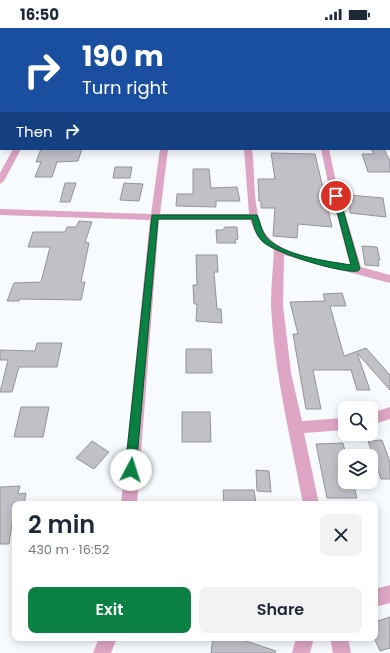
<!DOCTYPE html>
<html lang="en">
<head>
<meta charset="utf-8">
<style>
  body { margin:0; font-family:Poppins,sans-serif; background:#f2f2f3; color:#1f2937; height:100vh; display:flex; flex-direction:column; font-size:15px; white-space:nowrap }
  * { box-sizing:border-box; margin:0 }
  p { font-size:13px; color:#747a83 }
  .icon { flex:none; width:22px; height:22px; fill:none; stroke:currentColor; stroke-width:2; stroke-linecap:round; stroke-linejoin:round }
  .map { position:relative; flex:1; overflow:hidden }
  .sheet { position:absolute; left:12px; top:473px; width:366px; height:140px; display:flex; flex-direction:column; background:#fff; border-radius:8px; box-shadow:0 2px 10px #0003 }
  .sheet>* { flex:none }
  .top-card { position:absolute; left:0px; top:0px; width:390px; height:122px; box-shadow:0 2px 10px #0003; background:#1a4fa0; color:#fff; overflow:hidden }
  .fabs { position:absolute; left:338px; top:373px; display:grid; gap:8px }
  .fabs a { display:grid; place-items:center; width:40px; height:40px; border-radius:8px; background:#fff; box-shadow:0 2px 10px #0003; font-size:20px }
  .pin { position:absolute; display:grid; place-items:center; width:34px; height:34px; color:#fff; margin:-17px; border:2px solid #fff; border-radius:50%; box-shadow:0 1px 4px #0007 }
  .me { position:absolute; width:44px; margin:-22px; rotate:5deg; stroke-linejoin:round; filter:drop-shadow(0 0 3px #0008) }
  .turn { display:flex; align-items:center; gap:14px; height:84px; padding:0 16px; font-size:18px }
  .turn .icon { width:52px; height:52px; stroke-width:2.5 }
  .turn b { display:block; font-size:28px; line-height:34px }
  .then { display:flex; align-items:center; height:38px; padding:0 16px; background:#0003; gap:8px; font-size:15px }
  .round { display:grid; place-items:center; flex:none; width:42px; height:42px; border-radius:8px; background:#f2f2f3 }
  .headline { display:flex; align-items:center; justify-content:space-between; height:68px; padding:0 16px }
  h1 { font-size:24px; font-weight:600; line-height:30px }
  .primary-button { display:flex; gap:8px; margin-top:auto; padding:8px 16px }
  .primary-button a { flex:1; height:46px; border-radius:8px; background:#0b8043; color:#fff; font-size:16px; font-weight:600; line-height:46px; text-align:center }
  .primary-button a+a { background:#f2f2f3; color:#1f2937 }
  .status { display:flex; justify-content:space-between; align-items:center; height:28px; padding:0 20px; background:#fff; direction:ltr }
  .status svg { height:11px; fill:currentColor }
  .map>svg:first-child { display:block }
  .building { fill:#c2c0c7; stroke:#95939a }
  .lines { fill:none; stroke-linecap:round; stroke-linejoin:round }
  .minor { fill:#dea5c5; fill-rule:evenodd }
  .route { fill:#0b8043; stroke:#07532c }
</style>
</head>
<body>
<div class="status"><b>16:50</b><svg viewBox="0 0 49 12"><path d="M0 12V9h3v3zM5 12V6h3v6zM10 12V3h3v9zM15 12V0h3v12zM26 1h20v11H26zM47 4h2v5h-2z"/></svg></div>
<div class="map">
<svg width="390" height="625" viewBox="0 0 390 625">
  <rect width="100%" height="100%" fill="#f7fbfe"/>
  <path class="building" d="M41,121H82L78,133L57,134L52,149H35L41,134H36Z
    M371,121H384L390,133V144H368L362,126H374Z
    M271,125L315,126L332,199L298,196L297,210L273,208L275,180H261V173H259L258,151H275Z
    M115,139H132L130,150H113Z
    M193,141H209L211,160L237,159L240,173H216V179L176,178L177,166H193Z
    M65,155H76L70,174H60Z
    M124,155L143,156L139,173L120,172Z
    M349,167L383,170L386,189L350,185Z
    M79,193L92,194L85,214L89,215L81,254H85L81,272L20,271L19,273H7L14,255L41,254L50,219H28L33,204H65L67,199H76Z
    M225,199H237L238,211L235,212L236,215H217L216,202H223Z
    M362,218L377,219L380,232H378L379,238L365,237Z
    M196,227H217L218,244H214L217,281H221L222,295L196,293L197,276H194L193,257H197Z
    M342,265L346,278H330L344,328L366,320L390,347V362L357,325L370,362H357L351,342H313L321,381H306L293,306H298L290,274L325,273L323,266Z
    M37,315H62L57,339H19L12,364H0L8,332H0V322L35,323Z
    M186,321H211L212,345H186Z
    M21,379H49L43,409H14Z
    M182,384H210L211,414H182Z
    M382,412L390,434V451H381L368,413Z
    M92,413L109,424L94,441L76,430Z
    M343,415L345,423V454H353L357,470H327L316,416Z
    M256,442L269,443L271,464L257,463Z
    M20,458L18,466L26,465L24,476H15L9,516H0V459Z
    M223,462H254L256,476H224Z
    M390,589V620L380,623L375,612V594Z
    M213,610H237L276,623L275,625H211Z"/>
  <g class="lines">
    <path class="minor" d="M76,0H82L75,1Z
      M177,0H183V1H177Z
      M234,0H240V1H234Z
      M293,0H299V1H293Z
      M357,0H363L364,1H358Z
      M0,29H1V33H0Z
      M389,57H390V63H389Z
      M13,121H21L4,153L0,156V145Z
      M160,121H168L160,186H249L244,121H252C255,144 253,172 260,194C270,228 320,231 350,237L328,154L321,121H329L336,154L361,239L390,247V255L284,227L283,277L291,345L302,393L345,390V402L304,405L319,476H303C291,411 274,344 271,277C271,259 273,240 274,222L257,208L250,192H159L137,476H121L150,192L0,187V181L151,186Z
      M390,379V391L371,397V385Z
      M390,557V575L375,579V561Z
      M99,610H117L111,625H93Z
      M296,610H314L310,625H292Z
      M330,610H348L351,625H333Z"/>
  </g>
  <path class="route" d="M336,166L339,168L360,241L358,243C343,246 273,225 262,213C256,207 254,199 252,191H158L136,442L135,445L131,447L127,445L125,442L152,187H257C261,195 261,203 267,210C284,228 327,233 351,237L333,168Z"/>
</svg>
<div class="fabs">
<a><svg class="icon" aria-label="search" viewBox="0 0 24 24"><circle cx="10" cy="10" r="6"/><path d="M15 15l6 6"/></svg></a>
<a><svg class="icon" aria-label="layers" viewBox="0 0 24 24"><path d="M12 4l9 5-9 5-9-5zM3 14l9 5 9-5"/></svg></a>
</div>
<div class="pin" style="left:336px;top:168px;background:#d93025"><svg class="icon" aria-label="arrive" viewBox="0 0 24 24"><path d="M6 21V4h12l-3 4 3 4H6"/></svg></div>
<svg class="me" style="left:131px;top:442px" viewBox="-20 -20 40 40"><circle r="19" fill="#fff"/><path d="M0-13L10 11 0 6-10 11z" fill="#0b8043"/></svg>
<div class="top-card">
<div class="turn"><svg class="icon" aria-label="right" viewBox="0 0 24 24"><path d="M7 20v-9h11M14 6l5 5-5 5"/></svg><div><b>190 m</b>Turn right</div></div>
<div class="then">Then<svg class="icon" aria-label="right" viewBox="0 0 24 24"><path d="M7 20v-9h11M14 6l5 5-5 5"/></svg></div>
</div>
<section class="sheet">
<div class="headline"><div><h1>2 min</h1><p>430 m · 16:52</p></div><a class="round"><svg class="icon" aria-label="close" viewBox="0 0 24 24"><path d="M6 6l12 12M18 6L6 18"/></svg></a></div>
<div class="primary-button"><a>Exit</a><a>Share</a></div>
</section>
</div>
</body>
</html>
